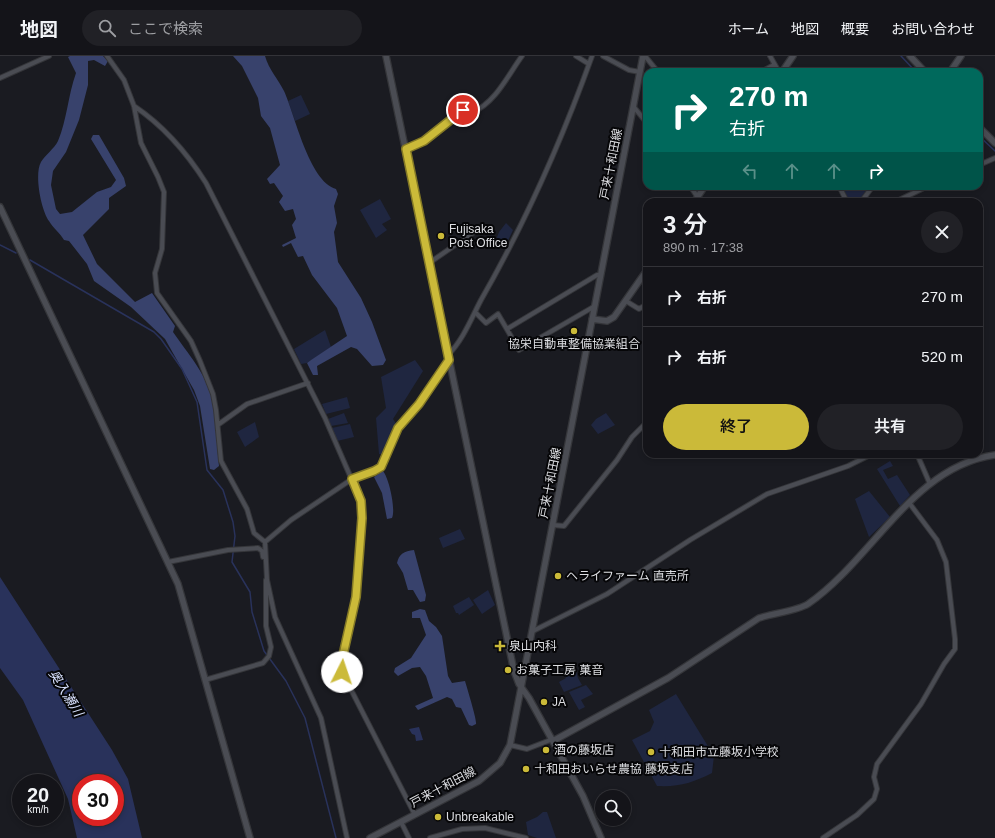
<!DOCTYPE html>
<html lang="ja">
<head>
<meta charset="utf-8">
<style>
  body { margin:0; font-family:Helvetica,"Noto Sans JP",sans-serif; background:#212126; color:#f1f3f6; height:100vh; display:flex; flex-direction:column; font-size:15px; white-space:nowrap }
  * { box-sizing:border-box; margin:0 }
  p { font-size:13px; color:#9d9ea2 }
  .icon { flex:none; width:22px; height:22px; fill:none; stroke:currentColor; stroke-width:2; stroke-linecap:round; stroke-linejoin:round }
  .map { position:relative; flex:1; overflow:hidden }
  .panel { position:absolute; left:643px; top:142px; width:340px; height:260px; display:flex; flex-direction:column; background:#141419; border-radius:12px; box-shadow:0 2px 6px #0003,0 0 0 1px #333338 }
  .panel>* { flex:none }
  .top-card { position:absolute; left:643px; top:12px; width:340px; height:122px; border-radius:12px; box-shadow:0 2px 6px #0003,0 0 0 1px #333338; background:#00695c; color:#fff; overflow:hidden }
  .buttons { position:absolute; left:595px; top:734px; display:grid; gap:8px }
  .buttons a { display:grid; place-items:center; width:36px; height:36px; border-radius:50%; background:#141419; box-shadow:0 2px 6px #0003,0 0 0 1px #333338; font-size:20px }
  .speed { position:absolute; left:12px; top:718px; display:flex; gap:8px; font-size:20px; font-weight:700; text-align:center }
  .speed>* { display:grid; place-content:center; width:52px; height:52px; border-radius:50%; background:#141419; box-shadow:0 2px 6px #0003,0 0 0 1px #333338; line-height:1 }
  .speed small { font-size:10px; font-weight:400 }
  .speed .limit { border:6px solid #d22; background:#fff; color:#111 }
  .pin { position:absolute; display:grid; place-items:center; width:34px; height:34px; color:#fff; margin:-17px; border:2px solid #fff; border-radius:50%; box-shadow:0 1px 4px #0007 }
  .me { position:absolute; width:44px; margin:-22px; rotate:4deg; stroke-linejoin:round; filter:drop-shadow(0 0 3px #0008) }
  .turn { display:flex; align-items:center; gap:14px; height:84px; padding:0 20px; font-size:18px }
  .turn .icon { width:52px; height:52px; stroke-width:2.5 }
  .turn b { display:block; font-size:28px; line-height:34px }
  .lanes { display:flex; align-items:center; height:38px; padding:0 20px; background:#0003; justify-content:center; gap:20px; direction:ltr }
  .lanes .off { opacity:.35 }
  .round { display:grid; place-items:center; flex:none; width:42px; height:42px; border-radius:21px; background:#212126 }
  .head { display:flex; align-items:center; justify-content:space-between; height:68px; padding:0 20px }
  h1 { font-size:24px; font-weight:600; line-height:30px }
  .cta { display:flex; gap:8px; margin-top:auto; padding:8px 20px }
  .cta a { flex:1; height:46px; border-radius:24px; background:#cbba39; color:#111; font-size:16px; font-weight:600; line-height:46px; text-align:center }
  .cta a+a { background:#212126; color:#f1f3f6 }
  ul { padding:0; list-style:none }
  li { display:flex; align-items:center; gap:12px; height:60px; padding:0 20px; border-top:1px solid #333338 }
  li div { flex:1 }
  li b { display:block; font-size:15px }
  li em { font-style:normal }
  header { display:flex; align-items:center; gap:24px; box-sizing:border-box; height:56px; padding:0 20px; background:#141419; border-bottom:1px solid #333338 }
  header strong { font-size:19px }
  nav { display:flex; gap:22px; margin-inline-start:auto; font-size:14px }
  .search { width:280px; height:36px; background:#212126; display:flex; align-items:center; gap:10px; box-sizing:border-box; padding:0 14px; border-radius:22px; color:#9d9ea2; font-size:15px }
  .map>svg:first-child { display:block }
  .green { fill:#1f2640 }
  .forest { fill:#38426c }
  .water { fill:#29325b; fill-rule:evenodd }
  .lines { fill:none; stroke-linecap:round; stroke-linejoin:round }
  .stream { stroke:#29325b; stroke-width:1.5 }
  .street-casing { stroke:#35363a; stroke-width:6 }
  .secondary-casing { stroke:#35363a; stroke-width:8 }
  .street { stroke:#4a4c53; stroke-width:4 }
  .secondary { stroke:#4a4c53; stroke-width:5.5 }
  .route-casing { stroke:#847925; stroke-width:10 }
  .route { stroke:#cbba39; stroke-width:7 }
  .poi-dot { fill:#cbba39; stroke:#060608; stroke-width:1.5 }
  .labels { text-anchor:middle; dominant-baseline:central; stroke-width:4; stroke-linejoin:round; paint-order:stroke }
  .street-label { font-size:12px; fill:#dddee2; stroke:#060608 }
  .poi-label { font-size:12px; fill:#dddee2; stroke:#060608; text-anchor:start }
  .water-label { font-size:13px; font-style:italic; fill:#d9e2ff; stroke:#060608 }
</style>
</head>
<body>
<header>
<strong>地図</strong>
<div class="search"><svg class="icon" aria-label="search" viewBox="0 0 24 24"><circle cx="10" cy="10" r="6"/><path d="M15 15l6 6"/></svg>ここで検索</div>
<nav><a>ホーム</a><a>地図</a><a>概要</a><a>お問い合わせ</a></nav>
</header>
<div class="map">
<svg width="995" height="782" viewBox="0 0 995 782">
  <rect width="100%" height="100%" fill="#1a1b21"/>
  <path class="green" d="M301,39L310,58L295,65L288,45Z
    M842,130H869L858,146H850Z
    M380,143L391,163L382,168L387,174L376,182L360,154Z
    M506,167L513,174L506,189L496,184L499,176Z
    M325,274L331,291L307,307L301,308L294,293Z
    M415,304L423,315L393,363L397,369L382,399L379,398L376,362L386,352L381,321Z
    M347,341L350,352L326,358L322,348Z
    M344,357L348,367L331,370L328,363Z
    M606,357L615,369L598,378L591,369L596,363Z
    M255,366L259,381L245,391L237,376Z
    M350,368L354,381L337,385L332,372Z
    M890,405L893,410L883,414L888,423L897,419L910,439L900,450L877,413Z
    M869,435L890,461L869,481L855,443Z
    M460,473L465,483L443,492L439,482Z
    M488,534L495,549L482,558L473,544Z
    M469,541L474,549L459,559L458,557H456L453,550Z
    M575,612L578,622L582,629L564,636L559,626L566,622L564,618Z
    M586,629L593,638L581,644L585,651L579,654L569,636Z
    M676,638L714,700L712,717C692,727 680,731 657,730L632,684L650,675L654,666L649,654Z
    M543,756H547L556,782H537L528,779L526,766L537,761Z"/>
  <path class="forest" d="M70,0H103L108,5L105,10L94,4L88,5V29L79,64L66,96L53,115L51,129L56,153L60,158L72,156L97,136L111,131L116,124L91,83L93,79H99L124,122L126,130L109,142V153L83,179L97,208L135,246L152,237L175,270L173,276C188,298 205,316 212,342C219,363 216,388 219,410L214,414L210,413L200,350L194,334L165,283L131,251L94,225L87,208L69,185L64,184C60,177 53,172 49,165C41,154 34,118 41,106C45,99 54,93 58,85C67,64 68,39 76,17L68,1Z
    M233,0H265C269,14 278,23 284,35C295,59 309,125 336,133L338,138L334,150L337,167L334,176L338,206L361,242L372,266L386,304L383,309L372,310L357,293L351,291L317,310L318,319H313L307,307L311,304L347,280L337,252L312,219L303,200L298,201L291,187L283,191L282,189L296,182L292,169L296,163L293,153L285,155L279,146L283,140L274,127L270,128L267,123L280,109L270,72L261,60L258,42L242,10Z
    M383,415C389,422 396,454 392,462L387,463L382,437L374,421Z
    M414,494L426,539L425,545L420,546L413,534H408L403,517L397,507C399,498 404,495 414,494Z
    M420,553L425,554L429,565L436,571L442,580L448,620L452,627L465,625C467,632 477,664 476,668L472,670L469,669L461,652L456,651L452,643L447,641L418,654L415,650L433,642L426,620L420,611L412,612L398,620L394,616L395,612L411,602L426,579L420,562H412V556Z"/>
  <path class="water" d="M0,521L112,694L128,723L142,782H77L68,743L23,644L0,612ZM81,727H115V761H81Z
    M419,671L423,684L416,685L415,679L412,678L409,673Z"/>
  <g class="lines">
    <path class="stream" d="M901,0L916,16
      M979,80L995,95
      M0,189L16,197
      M30,204L154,276L161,283L182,313L197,346L207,414L223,434L233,466L235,480L232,506L250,536L252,556L264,595L286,625L305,662L336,782"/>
    <defs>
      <path id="street" d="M107,0L124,24L134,50L141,87L158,121L164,136L162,193L155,217L157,237L191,285L200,305L213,338L216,354L221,405L247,453L254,477L265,486
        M576,0L589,8
        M603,0L629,14L640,16
        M645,0L658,16
        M770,0L779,16
        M754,16H761L774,9
        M0,22L49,0
        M134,50C164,70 187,97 206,127L325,362L361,445L362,462L356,541L341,608L342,616L415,759
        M633,50L647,67
        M406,93L424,85L463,54L466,53L473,56C496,46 508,19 522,0
        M979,109L995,102
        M690,130L697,140
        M839,130L847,146
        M861,146L873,130
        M895,146L928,130
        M429,207L480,172
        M626,245L639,253L647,248
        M475,256L486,267L498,258L519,294L595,250
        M507,273L597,219H600
        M448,299C463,284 471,263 481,244C525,167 562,84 592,0
        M219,368L247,348L308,327
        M917,398L930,428
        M976,398L978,402
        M553,469L564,470L617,404L632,381L647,366
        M168,506L228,494L258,492L262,495L263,501
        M533,575L607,538L690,484L767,438L848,410L872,398
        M205,624L263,607L269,600L271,591L266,570V524
        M510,689L527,693L553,683
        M401,766L409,782
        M347,782L321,662L275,561L267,524L265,486L291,464L352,423L374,415L381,411L398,372L419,348L449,303
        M430,782L462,773L485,772L526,782
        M823,782L857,759L874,743L877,733L874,721L877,708L921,648L944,608L955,593V583L946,506L937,484L910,448"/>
      <path id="secondary" d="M386,0L514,615L519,628L529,642L583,740L601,782
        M910,0L925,16
        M782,16L793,0
        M950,16L961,0
        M979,71L995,87
        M694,146L705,130
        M0,151L178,528L250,782
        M592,263L607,265L614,261L647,214
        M553,685L668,622L759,562C774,557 797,555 808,548C872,504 913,410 995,399
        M370,782L479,725L500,707L510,689L643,0"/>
    </defs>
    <use href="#street" class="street-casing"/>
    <use href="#secondary" class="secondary-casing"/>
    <use href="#street" class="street"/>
    <use href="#secondary" class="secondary"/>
  </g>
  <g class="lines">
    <defs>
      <path id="route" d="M342,616L341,608L356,541L362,462L361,445L352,423L374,415L381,411L398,372L419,348L449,304L406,93L424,85L463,54"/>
    </defs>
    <use href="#route" class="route-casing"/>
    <use href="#route" class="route"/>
  </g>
  <g class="poi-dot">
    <circle cx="441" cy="180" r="4"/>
    <circle cx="574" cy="275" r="4"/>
    <circle cx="558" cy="520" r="4"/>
    <path d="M498 584h4v4h4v4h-4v4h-4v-4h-4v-4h4z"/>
    <circle cx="508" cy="614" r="4"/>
    <circle cx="544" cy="646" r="4"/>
    <circle cx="546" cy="694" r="4"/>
    <circle cx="651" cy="696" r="4"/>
    <circle cx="526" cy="713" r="4"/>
    <circle cx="438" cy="761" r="4"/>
  </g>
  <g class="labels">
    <g class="street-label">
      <text transform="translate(611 108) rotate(-79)">戸来十和田線</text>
      <text transform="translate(550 427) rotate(-79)">戸来十和田線</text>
      <text transform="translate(443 731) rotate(-28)">戸来十和田線</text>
    </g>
    <g class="poi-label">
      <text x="449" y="173">Fujisaka<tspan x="449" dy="14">Post Office</tspan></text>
      <text x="574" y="288" text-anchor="middle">協栄自動車整備協業組合</text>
      <text x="566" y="520">ヘライファーム 直売所</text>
      <text x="509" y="590">泉山内科</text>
      <text x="516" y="614">お菓子工房 菓音</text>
      <text x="552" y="646">JA</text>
      <text x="554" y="694">酒の藤坂店</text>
      <text x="659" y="696">十和田市立藤坂小学校</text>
      <text x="534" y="713">十和田おいらせ農協 藤坂支店</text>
      <text x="446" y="761">Unbreakable</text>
    </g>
    <g class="water-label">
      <text transform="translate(66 637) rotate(58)">奥入瀬川</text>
    </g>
  </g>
</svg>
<div class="buttons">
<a><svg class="icon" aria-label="search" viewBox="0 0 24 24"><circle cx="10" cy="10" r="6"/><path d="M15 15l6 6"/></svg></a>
</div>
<div class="speed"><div>20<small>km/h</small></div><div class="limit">30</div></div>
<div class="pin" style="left:463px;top:54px;background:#d93025"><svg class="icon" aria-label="arrive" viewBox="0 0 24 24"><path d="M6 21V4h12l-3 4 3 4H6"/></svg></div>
<svg class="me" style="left:342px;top:616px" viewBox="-20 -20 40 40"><circle r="19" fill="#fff"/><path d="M0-13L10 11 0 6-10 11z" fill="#cbba39"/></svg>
<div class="top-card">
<div class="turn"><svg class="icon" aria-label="right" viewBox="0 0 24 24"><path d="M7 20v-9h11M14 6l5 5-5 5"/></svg><div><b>270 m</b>右折</div></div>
<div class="lanes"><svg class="icon off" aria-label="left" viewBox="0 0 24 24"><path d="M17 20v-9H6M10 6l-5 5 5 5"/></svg><svg class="icon off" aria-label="ahead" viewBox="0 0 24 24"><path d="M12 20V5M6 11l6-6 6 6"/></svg><svg class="icon off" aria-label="ahead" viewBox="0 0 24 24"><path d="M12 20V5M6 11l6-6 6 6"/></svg><svg class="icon" aria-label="right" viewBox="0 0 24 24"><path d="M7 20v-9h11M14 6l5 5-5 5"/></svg></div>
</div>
<section class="panel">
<div class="head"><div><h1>3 分</h1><p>890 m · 17:38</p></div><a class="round"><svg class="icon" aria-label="close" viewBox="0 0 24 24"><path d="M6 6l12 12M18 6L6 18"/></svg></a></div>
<ul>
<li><svg class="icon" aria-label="right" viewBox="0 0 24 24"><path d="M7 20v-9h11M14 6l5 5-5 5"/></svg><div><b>右折</b></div><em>270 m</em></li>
<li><svg class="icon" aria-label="right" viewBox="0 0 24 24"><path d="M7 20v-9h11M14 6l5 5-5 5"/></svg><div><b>右折</b></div><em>520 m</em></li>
</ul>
<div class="cta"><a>終了</a><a>共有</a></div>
</section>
</div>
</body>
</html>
